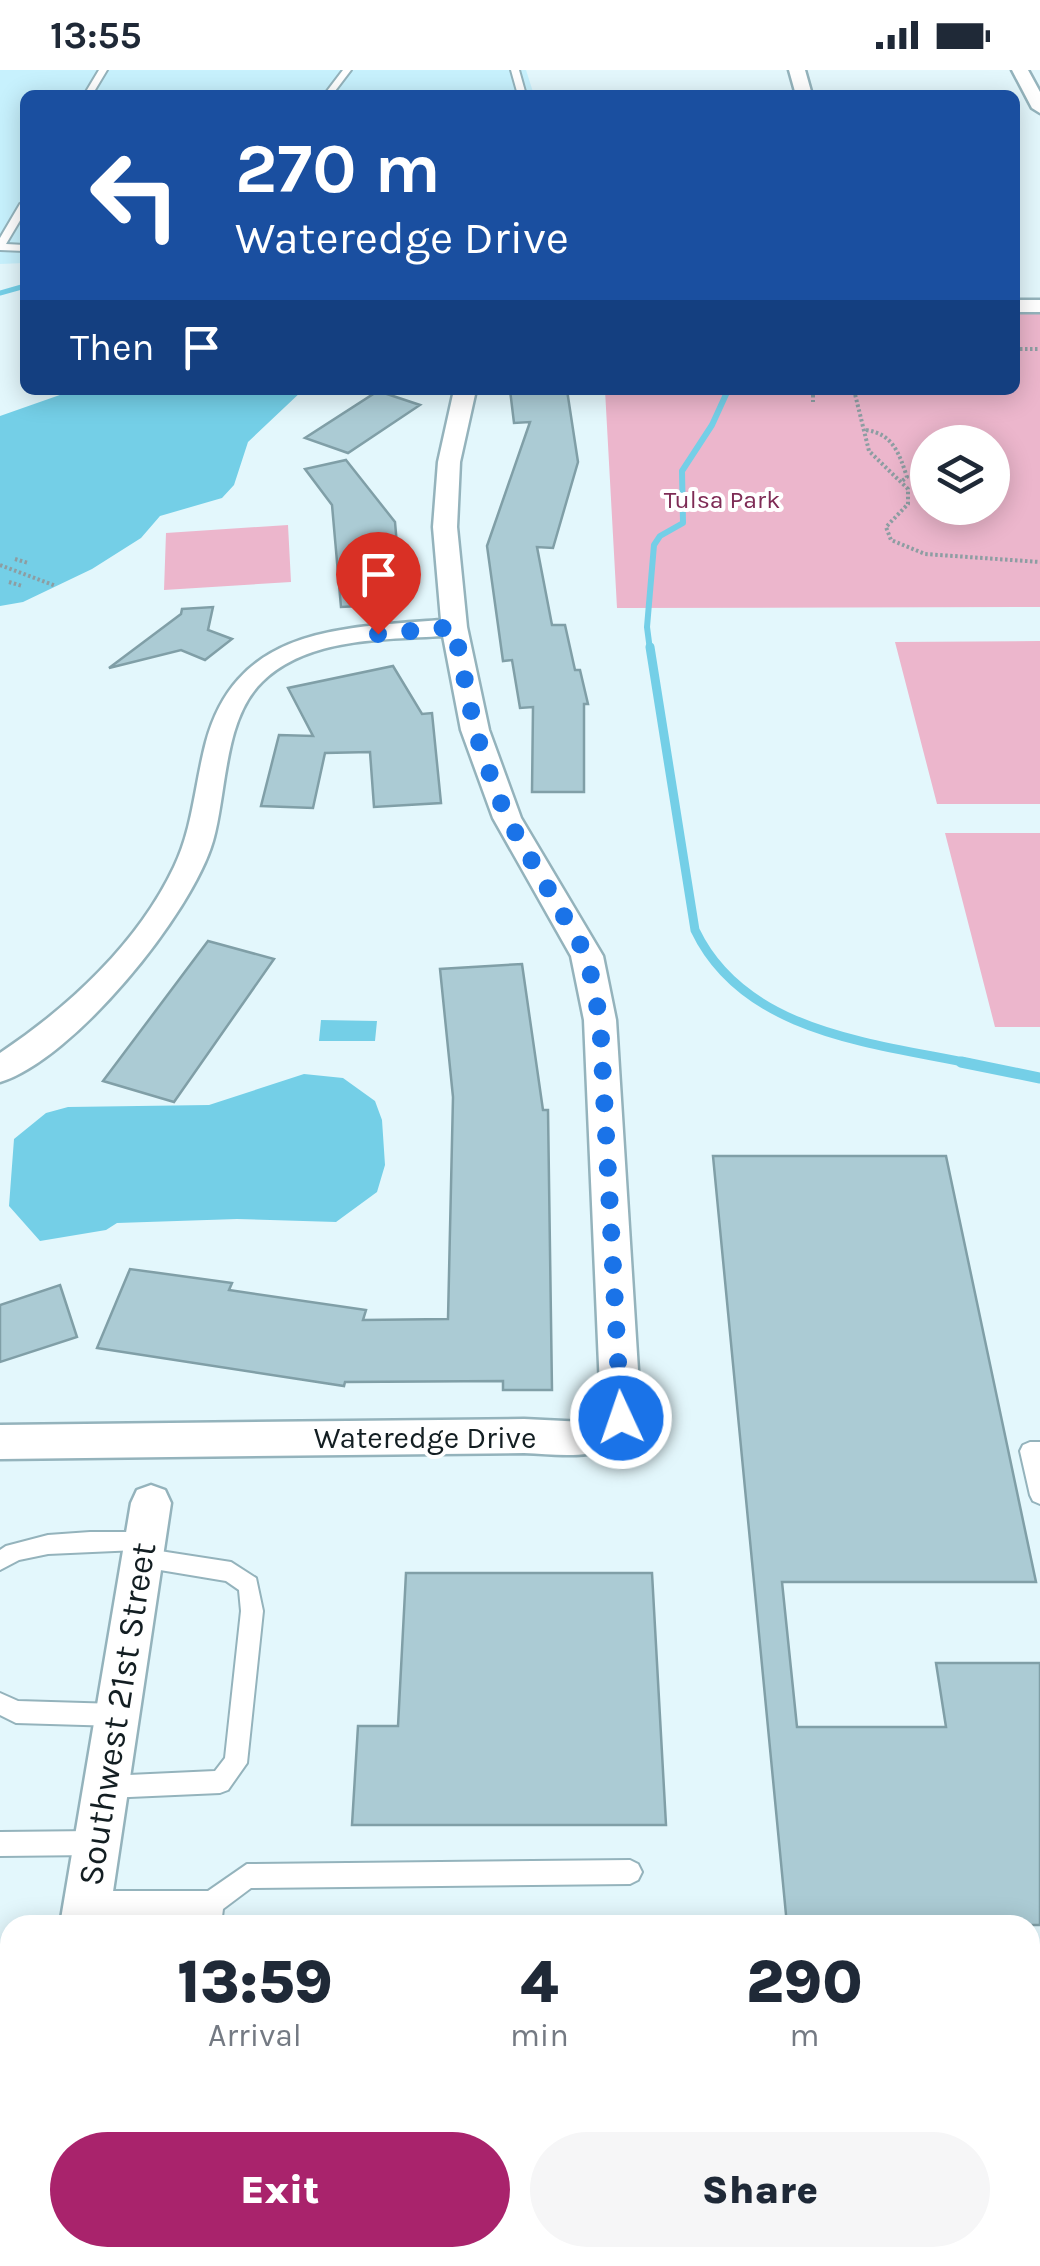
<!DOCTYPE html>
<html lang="en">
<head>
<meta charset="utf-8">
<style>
  body { margin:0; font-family:Karla,sans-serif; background:#f6f6f7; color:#1f2937; height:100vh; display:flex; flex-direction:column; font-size:38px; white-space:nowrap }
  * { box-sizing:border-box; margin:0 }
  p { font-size:32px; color:#747a83 }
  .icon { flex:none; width:55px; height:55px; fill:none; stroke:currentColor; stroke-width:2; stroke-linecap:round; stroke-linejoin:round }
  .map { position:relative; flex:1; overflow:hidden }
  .side { position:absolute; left:0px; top:1845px; width:1040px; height:352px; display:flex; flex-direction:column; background:#fff; border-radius:30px 30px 0 0; box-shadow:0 5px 25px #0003 }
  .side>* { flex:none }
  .hud { position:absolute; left:20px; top:20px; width:1000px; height:305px; border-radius:15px; box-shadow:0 5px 25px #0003; background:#1a4fa0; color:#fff; overflow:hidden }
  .fabs { position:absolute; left:910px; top:355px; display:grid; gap:20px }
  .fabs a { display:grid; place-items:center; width:100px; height:100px; border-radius:50%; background:#fff; box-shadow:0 5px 25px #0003; font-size:50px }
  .pin { position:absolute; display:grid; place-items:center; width:85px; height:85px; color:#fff; margin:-102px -42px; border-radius:50% 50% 50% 0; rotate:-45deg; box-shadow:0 0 10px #0007 }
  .pin .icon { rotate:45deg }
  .me { position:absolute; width:110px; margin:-55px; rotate:357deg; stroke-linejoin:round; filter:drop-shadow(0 0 8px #0008) }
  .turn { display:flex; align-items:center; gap:35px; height:210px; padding:0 50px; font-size:45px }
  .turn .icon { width:130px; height:130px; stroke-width:2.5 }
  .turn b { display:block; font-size:70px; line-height:85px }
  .then { display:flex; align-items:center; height:95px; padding:0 50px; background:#0003; gap:20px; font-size:38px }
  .eta { display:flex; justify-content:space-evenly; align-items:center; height:170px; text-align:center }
  .eta b { font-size:60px; font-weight:800; line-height:70px }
  .action { display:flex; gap:20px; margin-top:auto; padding:20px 50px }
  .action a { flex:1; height:115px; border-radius:60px; background:#a9236c; color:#fff; font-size:40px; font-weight:800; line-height:115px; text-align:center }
  .action a+a { background:#f6f6f7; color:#1f2937 }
  .status { display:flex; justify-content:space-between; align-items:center; height:70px; padding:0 50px; background:#fff; direction:ltr }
  .status svg { height:28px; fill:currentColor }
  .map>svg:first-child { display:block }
  .built { fill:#c7f1fd }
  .green { fill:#ecb6cc; fill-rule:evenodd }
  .water { fill:#74cfe7 }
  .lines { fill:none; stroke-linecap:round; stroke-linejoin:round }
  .stream-far3 { stroke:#74cfe7; stroke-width:5 }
  .stream-far2 { stroke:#74cfe7; stroke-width:6 }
  .stream-far1 { stroke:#74cfe7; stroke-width:9 }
  .stream { stroke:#74cfe7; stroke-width:11 }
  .building { fill:#abcbd4; stroke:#809fa7; stroke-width:2.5 }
  .service-casing { stroke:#94b3bc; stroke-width:4 }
  .minor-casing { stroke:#94b3bc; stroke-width:5 }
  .path { stroke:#8d9da2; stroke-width:4; stroke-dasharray:2.5 2.5; stroke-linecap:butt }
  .service { fill:#fff; fill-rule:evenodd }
  .minor { fill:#fff; fill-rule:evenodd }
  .route { stroke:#1a73e8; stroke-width:18; stroke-dasharray:0 32.4 }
  .labels { text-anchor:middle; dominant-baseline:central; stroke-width:8; stroke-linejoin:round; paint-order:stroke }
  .far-park-label { font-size:25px; fill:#7f2c56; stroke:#fff }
  .street-label { font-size:30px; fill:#131e22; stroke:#fff }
  .near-street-label { font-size:35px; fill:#131e22; stroke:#fff }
</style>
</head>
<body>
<div class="status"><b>13:55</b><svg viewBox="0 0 49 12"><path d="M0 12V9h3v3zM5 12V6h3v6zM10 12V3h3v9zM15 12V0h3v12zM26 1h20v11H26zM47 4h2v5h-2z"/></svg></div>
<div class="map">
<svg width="1040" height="2196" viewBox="0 0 1040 2196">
  <rect width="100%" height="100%" fill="#e3f7fc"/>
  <path class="built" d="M0,0H526L534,25H25V193L0,194Z"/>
  <path class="green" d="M1015,242H1040V537L617,538L605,320H1015ZM928,372H992V438H928Z
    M288,455L291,512L164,520L166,463Z
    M1040,571V734H937L895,572Z
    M945,763H1040V957H995Z"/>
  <path class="water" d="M74,320H303L248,372L234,415L222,428L160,446L141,468L92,499L23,532L0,536V346Z
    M321,950L377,951L375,971H319Z
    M304,1004L343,1008L375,1031L382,1050L385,1095L377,1122L336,1152L237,1149L117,1153L106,1160L40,1171L9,1136L14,1069L46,1043L68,1037L209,1035Z"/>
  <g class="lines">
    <path class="stream-far3" d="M0,223L25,216"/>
    <path class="stream-far2" d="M650,580L647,557L654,475L660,466L683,453L682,401L712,355L728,320"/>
    <path class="stream-far1" d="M650,577L695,860C744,963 873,973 973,994"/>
    <path class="stream" d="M961,992L1040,1008"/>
  </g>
  <path class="building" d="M510,320H567L578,392L553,478L537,477L552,555H565L575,600H580L588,634H584V722H532L533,637L520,638L512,590L503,591L487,476L530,352L514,353Z
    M378,321L420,335L348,383L305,368Z
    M346,390L395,452L402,534L341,537L332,435L305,399Z
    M213,537L208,560L232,569L205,590L181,580L109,598L181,544L182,539Z
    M393,596L422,644L432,643L441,733L374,737L370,682L325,683L313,738L261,736L279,665L313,666L288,618Z
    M208,871L274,889L174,1032L103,1011Z
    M522,894L543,1040H548L552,1320H503V1311L345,1312L344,1316L97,1278L130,1199L232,1213L229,1220L366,1240L363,1250L448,1249L453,1027L440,899Z
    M713,1086H946L1036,1512H782L797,1657H946L936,1593H1040V1855H787Z
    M60,1215L77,1267L0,1292V1235Z
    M406,1503H652L666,1755H352L358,1656H398Z"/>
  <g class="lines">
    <defs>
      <path id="service" d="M99,0H107L92,25H84Z
        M343,0H351L332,25H324Z
        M511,0H519L526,25H518Z
        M25,131V142L6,174L25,175V181L0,180V168L20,134Z
        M1030,1372H1040V1434L1033,1431L1030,1425L1020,1381L1023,1375Z
        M90,1462H145L152,1464L155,1471L152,1478L147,1479L231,1492L256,1508L263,1541L247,1693L228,1720L220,1723L107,1728L99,1725L96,1717L99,1709L107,1706L215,1701L225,1688L241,1541L239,1520L226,1511L142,1497L135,1495L132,1488L137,1480L48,1484L19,1490L0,1500V1480L6,1476L48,1465Z
        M0,1623L18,1631L117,1634L125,1637L128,1645L125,1653L117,1656L16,1653L0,1645Z
        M94,1761L102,1765L106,1773L102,1781L94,1785L0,1786V1762Z
        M630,1790L638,1794L642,1802L638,1810L630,1814L251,1818L223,1839L221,1855H197L198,1845H87L79,1841L75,1833L79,1825L87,1821H208L247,1794Z
        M156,2188H182V2196H154Z"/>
      <path id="minor" d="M789,0H805L812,25H796Z
        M1012,0H1028L1040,22V43L1032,38Z
        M1015,230H1040V242H1015Z
        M454,320H476L460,392L457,457L467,557L489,660L521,748L603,886L616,950L641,1348C618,1394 567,1385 524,1383L0,1389V1355L524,1349L585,1352L601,1341L584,950L571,886L493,748L461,660L443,566C383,570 308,567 262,612C223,650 227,723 213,771C192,844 73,990 0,1012V983C69,937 138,873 174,797C193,758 195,713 206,672C237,557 341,558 441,550L433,457L438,392Z
        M151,1415L165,1420L171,1433L108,1855H60L131,1433L137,1420Z
        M10,2176V2188H59L57,2196H3Z"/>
    </defs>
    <use href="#service" class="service-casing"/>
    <use href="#minor" class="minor-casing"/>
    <path class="path" d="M1015,279H1040
      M813,320V332
      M854,320L869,381L908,419V434L886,457L891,470L925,484L1040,492
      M866,360C893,364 899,383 907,407L902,411
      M15,489L28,493
      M0,495L56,516
      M9,512L22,516"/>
    <use href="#service" class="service"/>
    <use href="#minor" class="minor"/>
  </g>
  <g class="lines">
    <path class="route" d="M378,564L454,557L475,660L492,710L507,748L587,886L600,950L621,1348"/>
  </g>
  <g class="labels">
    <g class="far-park-label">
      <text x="722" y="429">Tulsa Park</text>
    </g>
    <g class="street-label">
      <text x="425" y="1368">Wateredge Drive</text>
    </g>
    <g class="near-street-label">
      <text transform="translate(117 1644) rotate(-81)">Southwest 21st Street</text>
    </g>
  </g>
</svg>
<div class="fabs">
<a><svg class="icon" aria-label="layers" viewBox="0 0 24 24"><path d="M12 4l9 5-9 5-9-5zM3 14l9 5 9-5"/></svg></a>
</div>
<div class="pin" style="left:378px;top:564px;background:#d93025"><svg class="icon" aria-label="arrive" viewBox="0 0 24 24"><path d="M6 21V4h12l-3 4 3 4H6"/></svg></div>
<svg class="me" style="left:621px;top:1348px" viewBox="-20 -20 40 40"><circle r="17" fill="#1a73e8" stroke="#fff" stroke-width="3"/><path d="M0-11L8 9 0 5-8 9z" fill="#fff"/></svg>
<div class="hud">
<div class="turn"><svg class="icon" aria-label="left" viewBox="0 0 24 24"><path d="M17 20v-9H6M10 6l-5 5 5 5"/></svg><div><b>270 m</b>Wateredge Drive</div></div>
<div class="then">Then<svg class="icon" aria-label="arrive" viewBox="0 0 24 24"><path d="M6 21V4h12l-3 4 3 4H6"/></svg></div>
</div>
<section class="side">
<div class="eta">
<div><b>13:59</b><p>Arrival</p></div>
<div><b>4</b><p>min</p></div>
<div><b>290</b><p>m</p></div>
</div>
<div class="action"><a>Exit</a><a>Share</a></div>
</section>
</div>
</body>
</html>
